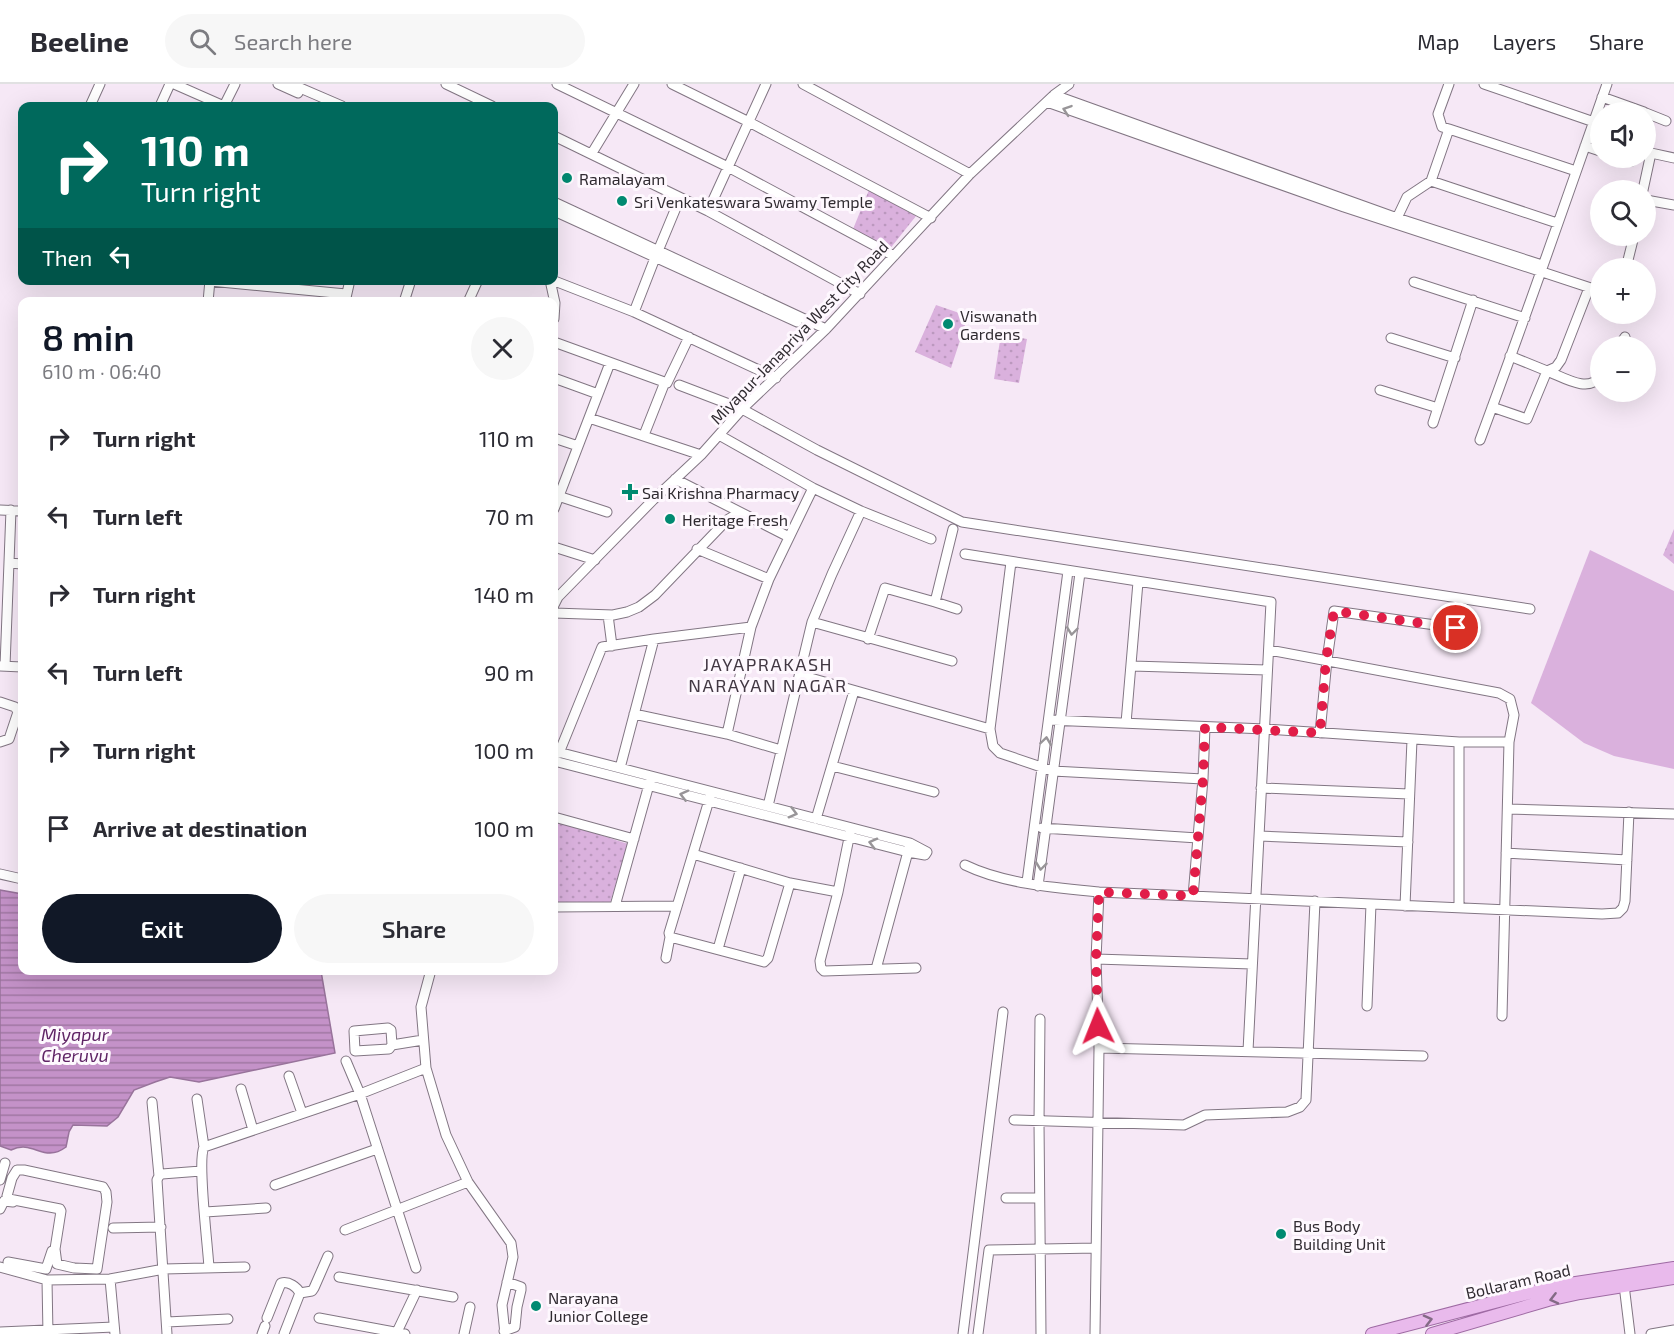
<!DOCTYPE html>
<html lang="en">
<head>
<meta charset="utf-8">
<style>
  body { margin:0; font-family:"Exo 2",sans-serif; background:#f7f7f7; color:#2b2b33; height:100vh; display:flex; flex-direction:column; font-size:22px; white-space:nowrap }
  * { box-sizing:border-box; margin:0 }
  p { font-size:20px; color:#7c7c81 }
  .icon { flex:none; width:33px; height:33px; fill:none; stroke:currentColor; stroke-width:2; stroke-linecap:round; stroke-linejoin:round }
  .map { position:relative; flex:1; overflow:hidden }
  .panel { position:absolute; left:18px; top:213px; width:540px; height:678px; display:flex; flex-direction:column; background:#fff; border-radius:12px; box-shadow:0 6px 24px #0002 }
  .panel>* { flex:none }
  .guide { position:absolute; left:18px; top:18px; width:540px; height:183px; border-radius:12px; box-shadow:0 6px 24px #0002; background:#00695c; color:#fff; overflow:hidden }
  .fabs { position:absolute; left:1590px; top:18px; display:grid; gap:12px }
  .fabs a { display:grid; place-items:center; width:66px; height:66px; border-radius:50%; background:#fff; box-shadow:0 6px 24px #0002; font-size:30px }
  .pin { position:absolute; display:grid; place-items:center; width:51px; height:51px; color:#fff; margin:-26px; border:3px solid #fff; border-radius:50%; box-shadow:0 2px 6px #0007 }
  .me { position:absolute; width:66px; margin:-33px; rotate:358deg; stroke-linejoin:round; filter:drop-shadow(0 0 4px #0008) }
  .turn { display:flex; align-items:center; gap:21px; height:126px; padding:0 24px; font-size:27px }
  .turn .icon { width:78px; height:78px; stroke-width:2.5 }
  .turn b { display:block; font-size:42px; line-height:51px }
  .then { display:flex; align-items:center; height:57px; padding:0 24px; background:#0003; gap:12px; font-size:22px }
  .round { display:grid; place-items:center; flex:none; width:63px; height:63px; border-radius:32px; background:#f7f7f7 }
  .overview { display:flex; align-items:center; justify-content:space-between; height:102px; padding:0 24px }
  h1 { font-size:36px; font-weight:600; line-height:45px; color:#111827 }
  .button { display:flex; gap:12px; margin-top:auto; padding:12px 24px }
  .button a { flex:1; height:69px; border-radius:36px; background:#111827; color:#fff; font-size:24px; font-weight:600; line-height:69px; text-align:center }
  .button a+a { background:#f7f7f7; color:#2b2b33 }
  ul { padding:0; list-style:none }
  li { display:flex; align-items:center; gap:18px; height:78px; padding:0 24px }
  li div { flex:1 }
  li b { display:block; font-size:22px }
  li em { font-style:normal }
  header { display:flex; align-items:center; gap:36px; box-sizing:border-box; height:84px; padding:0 30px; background:#fff; border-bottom:2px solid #e1e1e2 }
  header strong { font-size:28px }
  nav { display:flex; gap:33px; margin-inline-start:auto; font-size:21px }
  .search { width:420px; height:54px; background:#f7f7f7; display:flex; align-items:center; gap:15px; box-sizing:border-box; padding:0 21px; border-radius:33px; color:#7c7c81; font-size:22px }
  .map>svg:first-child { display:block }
  .green { fill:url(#green-dots) }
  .pitch { fill:#dab1dd }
  .water { fill:url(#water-rules); stroke:#98739b; stroke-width:1.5 }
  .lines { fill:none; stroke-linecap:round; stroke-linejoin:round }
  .minor-casing { stroke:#827683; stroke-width:11 }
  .major-casing { stroke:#9e6aa3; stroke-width:14 }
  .minor { stroke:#fff; stroke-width:9 }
  .major { stroke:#e9baec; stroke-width:12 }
  .oneway { stroke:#989598 }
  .oneway2 { stroke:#836b85 }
  .route { stroke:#e11d48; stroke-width:10; stroke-dasharray:0 18 }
  .poi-dot { fill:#008a71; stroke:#fef8fe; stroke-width:2 }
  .labels { text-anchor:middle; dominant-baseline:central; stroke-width:6; stroke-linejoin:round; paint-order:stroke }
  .poi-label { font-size:16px; fill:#302b31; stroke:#fef8fe; text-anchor:start }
  .street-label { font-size:16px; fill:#302b31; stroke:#fef8fe }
  .neighbourhood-label { font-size:18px; letter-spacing:1.5px; fill:#423843; stroke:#fef8fe }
  .water-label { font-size:18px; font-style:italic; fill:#602466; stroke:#fef8fe }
</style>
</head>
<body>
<header>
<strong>Beeline</strong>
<div class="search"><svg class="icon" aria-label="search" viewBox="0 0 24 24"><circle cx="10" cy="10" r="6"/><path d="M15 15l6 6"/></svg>Search here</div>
<nav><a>Map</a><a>Layers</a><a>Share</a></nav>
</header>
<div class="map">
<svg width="1674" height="1250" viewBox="0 0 1674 1250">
  <defs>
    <pattern id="green-dots" width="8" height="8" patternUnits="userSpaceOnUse" patternTransform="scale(1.5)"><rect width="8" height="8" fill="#dab1dd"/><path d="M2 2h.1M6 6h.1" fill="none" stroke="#bb98be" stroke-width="1.8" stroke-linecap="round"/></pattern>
    <pattern id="water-rules" width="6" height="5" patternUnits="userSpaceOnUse" patternTransform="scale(1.5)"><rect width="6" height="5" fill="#c492c8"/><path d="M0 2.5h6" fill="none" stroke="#a077a3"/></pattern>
  </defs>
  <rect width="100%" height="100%" fill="#f6e8f6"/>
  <path class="green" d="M869,106L916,132L889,166L851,150Z
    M936,221L968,232L951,284L915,268Z
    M1001,250L1027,255L1019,299L994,295Z
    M1674,445V480L1663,471Z
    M554,736L628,760L610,819L554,818Z"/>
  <path class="pitch" d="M1590,466L1674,507V685L1614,672L1584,659L1531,619Z"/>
  <path class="water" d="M0,806L22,810V886L321,887L335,969L199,998L170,993L155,998L134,1006L118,1033L107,1042L73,1041L69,1048L66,1063C43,1080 34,1055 11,1066L0,1062Z"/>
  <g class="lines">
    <defs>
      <path id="minor" d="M174,0L224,22
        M278,0L298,9
        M291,0L342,22
        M446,0L492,22
        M557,0L728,83L894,172
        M672,0L749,38L931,134
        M803,0L970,90
        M1484,0L1594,38
        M1054,11L1397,134L1542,181
        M1602,13L1644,28
        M1047,18L1344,123L1600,207
        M90,22L100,0
        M160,22L170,0
        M224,22L235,0
        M1646,29L1666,37
        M1449,45L1442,43L1438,30L1449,0
        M554,52L708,127L860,210
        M1585,62L1600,67
        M592,69L634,0
        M1621,74L1632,77
        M1431,97L1557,139
        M1643,106L1651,69L1674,74
        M1646,116L1674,121
        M554,118L826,245
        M554,127L797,238
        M708,127L766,0
        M1397,134L1407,113L1431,97L1449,45L1576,87
        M658,167L680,114
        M1626,184L1634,152
        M550,196L555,219L554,235
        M552,196L634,228L776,294
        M210,197L346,210
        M1414,198L1525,234
        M208,218L210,196
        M345,218L350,196
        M404,218L411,196
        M468,218L478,196
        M634,228L655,174
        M1391,254L1455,274
        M554,258L667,299L689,253
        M1619,262L1625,253
        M1510,272L1547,287L1556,283L1561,276L1589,204
        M554,294L598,310
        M679,301L742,325L817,366L962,438L1530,525
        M1380,306L1438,324
        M1492,323L1527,335L1547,287C1563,293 1589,310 1600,292
        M589,334L701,371
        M1433,339L1473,216
        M644,351L665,298
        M719,351L813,404L861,427L931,455
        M554,354L578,362
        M1480,356C1524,238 1565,119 1607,0
        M675,395L789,453
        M555,411L607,428
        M554,425L610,279
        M0,426L22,427
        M554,463L595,476
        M697,465L769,495
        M965,470L1271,518L1248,967
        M1011,478L990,645L993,662L1000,669L1053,687L1203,695
        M9,479L22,480
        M935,518L957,525
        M554,521L558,513L653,416L701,371L742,325L826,245L970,90L1054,11L1069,0
        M554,529L613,531L627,528L639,523L655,511L727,436L739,429
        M608,531L612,562
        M812,538L952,577
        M868,555L885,504L935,518L953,445
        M1269,566L1499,609L1510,615L1514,631L1509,658L1502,932
        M0,582L22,583
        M5,582L11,426
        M1132,582L1267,586
        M800,591L990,645
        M0,618L15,623L18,628L9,655L0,658
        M634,630L727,650L781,666
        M1049,636L1265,645L1459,658H1509
        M1126,639L1138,498
        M1320,649L1327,576L1334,527L1457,544
        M727,650L751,543L769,495L813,404
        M1459,658V823
        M554,667L910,759L927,768
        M559,669L602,563L654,555L751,543
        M554,677L908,768L925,771L927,768
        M832,682L934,708
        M620,684L654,555
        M1261,704L1409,710
        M768,722L812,538L832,490L861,427
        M1508,725L1674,730
        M554,733L634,755
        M816,735L854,607
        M1042,744L1198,754
        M850,749L838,808L820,877L821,884L824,887L916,884
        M1259,752L1408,758
        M1506,769L1627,776
        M693,770L790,799L838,808
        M965,781C1004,800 1057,804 1099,808L1602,830L1618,829L1623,824L1625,817L1629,728
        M0,790L22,795
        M1027,798L1068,487
        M1038,802L1080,489
        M1193,812L1203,695L1205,643
        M615,822L650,697
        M1405,822L1412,656
        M554,823L676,822
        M670,853L764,878L768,874L790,799
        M718,865L741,784
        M666,874L670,853L669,849L710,713
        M1096,875L1252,880
        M876,885L909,764
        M431,886L421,923L426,984L446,1051L468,1098L511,1159L513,1173L502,1221L505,1250
        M1367,922L1371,820
        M1040,935L1039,1038L1041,1250
        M392,961L391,946L388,944L354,947L355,967L389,965L392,961L423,956
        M1099,964L1423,972
        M346,977L360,1010L416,1184
        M289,992L302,1029
        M241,1005L253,1046
        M197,1015L204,1063
        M152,1018L159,1092L157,1096L167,1250
        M1014,1036L1184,1041L1205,1031L1287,1028L1300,1023L1306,1016L1315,817
        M17,1086H24L103,1103L106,1108L107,1118L97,1185L74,1184L57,1180L55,1165L61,1127L60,1125L9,1115L7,1112L12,1094Z
        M159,1092L162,1090L201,1087
        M0,1096L5,1079
        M275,1101L377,1065
        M1006,1114H1039
        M0,1125L4,1117L13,1118
        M205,1128L266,1124
        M113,1144L161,1143
        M345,1146L468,1098
        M8,1178L46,1185L52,1167
        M0,1183L47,1196L110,1195L164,1185L245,1183
        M209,1184C208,1163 197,1076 204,1063L360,1010L426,984
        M339,1193L453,1213
        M110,1195L115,1250
        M47,1196L48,1250
        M1624,1201L1630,1250
        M300,1209L312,1207L314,1204L328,1172
        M267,1234L281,1199C289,1197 297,1203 300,1209
        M319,1234L405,1250
        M167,1238L228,1235
        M504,1247L515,1243L517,1223L521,1206V1203L507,1198
        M0,1248L114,1243
        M262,1250L265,1242
        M284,1250L300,1209
        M396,1250L417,1206
        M464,1250L470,1223
        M963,1250L1003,928
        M978,1250L989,1166L1096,1164
        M1095,1250L1099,964L1096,875L1099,808
        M1651,1250L1674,1246"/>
      <path id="major" d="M1372,1250L1556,1202L1674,1184
        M1432,1250L1548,1216L1580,1209L1674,1194"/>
    </defs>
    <use href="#minor" class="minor-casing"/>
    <use href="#major" class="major-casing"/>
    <use href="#minor" class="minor"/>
    <use href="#major" class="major"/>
  </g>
  <defs><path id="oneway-chevron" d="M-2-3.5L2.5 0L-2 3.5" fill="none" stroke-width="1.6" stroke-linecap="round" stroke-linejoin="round" transform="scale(1.5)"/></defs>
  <g class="oneway">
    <use href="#oneway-chevron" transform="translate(1067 26) rotate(-161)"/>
    <use href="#oneway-chevron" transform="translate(1072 547) rotate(97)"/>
    <use href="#oneway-chevron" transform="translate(1046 657) rotate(-82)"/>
    <use href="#oneway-chevron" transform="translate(684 711) rotate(-166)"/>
    <use href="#oneway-chevron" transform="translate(793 729) rotate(15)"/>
    <use href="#oneway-chevron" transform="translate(873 759) rotate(-166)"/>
    <use href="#oneway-chevron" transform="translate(1041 782) rotate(97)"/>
  </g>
  <g class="oneway2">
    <use href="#oneway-chevron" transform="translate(1554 1215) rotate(166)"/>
    <use href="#oneway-chevron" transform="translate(1428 1236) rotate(-14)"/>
  </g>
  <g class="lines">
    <path class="route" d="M1098,942L1096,875L1099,808L1193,812L1203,695L1205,643L1320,649L1326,576L1334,527L1456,544"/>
  </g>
  <g class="poi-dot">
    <circle cx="567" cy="94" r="6"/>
    <circle cx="622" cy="117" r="6"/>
    <circle cx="948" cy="240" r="6"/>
    <path d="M627 399h6v6h6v6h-6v6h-6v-6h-6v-6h6z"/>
    <circle cx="670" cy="435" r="6"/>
    <circle cx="1281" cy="1150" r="6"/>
    <circle cx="536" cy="1222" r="6"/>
  </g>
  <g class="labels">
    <g class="poi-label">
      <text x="579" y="94">Ramalayam</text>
      <text x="634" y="117">Sri Venkateswara Swamy Temple</text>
      <text x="960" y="231">Viswanath<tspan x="960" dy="18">Gardens</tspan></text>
      <text x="642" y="408">Sai Krishna Pharmacy</text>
      <text x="682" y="435">Heritage Fresh</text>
      <text x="1293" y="1141">Bus Body<tspan x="1293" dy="18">Building Unit</tspan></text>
      <text x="548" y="1213">Narayana<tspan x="548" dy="18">Junior College</tspan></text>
    </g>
    <g class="street-label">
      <text transform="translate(799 248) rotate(-46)">Miyapur-Janapriya West City Road</text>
      <text transform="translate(1518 1197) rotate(-13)">Bollaram Road</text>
    </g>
    <g class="neighbourhood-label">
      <text x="768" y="580">JAYAPRAKASH<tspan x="768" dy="21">NARAYAN NAGAR</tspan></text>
    </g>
    <g class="water-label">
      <text x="75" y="950">Miyapur<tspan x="75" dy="21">Cheruvu</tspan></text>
    </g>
  </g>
</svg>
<div class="fabs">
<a><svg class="icon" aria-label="sound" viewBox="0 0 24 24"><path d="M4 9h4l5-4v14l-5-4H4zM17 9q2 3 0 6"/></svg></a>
<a><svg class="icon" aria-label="search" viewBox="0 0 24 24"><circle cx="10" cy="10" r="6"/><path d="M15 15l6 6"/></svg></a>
<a>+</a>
<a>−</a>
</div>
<div class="pin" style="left:1456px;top:544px;background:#d93025"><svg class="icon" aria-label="arrive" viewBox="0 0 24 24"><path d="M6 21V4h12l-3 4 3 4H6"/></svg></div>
<svg class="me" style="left:1098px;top:942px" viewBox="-20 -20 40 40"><path d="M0-17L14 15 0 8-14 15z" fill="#e11d48" stroke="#fff" stroke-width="4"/></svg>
<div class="guide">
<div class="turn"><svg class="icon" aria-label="right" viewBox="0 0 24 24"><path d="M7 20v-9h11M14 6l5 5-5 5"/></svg><div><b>110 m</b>Turn right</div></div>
<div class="then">Then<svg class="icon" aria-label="left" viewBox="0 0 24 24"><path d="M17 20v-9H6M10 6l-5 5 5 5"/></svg></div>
</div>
<section class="panel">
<div class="overview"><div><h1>8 min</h1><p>610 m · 06:40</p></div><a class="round"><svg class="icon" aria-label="close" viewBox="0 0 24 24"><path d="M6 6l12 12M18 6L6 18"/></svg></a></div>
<ul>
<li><svg class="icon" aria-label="right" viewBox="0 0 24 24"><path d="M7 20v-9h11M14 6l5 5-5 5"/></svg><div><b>Turn right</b></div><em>110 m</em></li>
<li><svg class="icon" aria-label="left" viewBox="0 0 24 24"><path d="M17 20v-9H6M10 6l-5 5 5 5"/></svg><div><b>Turn left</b></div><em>70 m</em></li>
<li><svg class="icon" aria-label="right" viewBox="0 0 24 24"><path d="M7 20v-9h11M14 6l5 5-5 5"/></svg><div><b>Turn right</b></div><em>140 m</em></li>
<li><svg class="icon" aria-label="left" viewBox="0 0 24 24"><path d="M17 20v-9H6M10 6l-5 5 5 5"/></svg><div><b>Turn left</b></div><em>90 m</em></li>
<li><svg class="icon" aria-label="right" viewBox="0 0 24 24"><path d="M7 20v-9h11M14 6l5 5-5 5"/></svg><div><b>Turn right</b></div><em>100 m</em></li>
<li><svg class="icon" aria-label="arrive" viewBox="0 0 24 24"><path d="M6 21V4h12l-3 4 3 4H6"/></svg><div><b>Arrive at destination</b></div><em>100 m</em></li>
</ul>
<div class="button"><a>Exit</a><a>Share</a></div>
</section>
</div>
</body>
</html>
